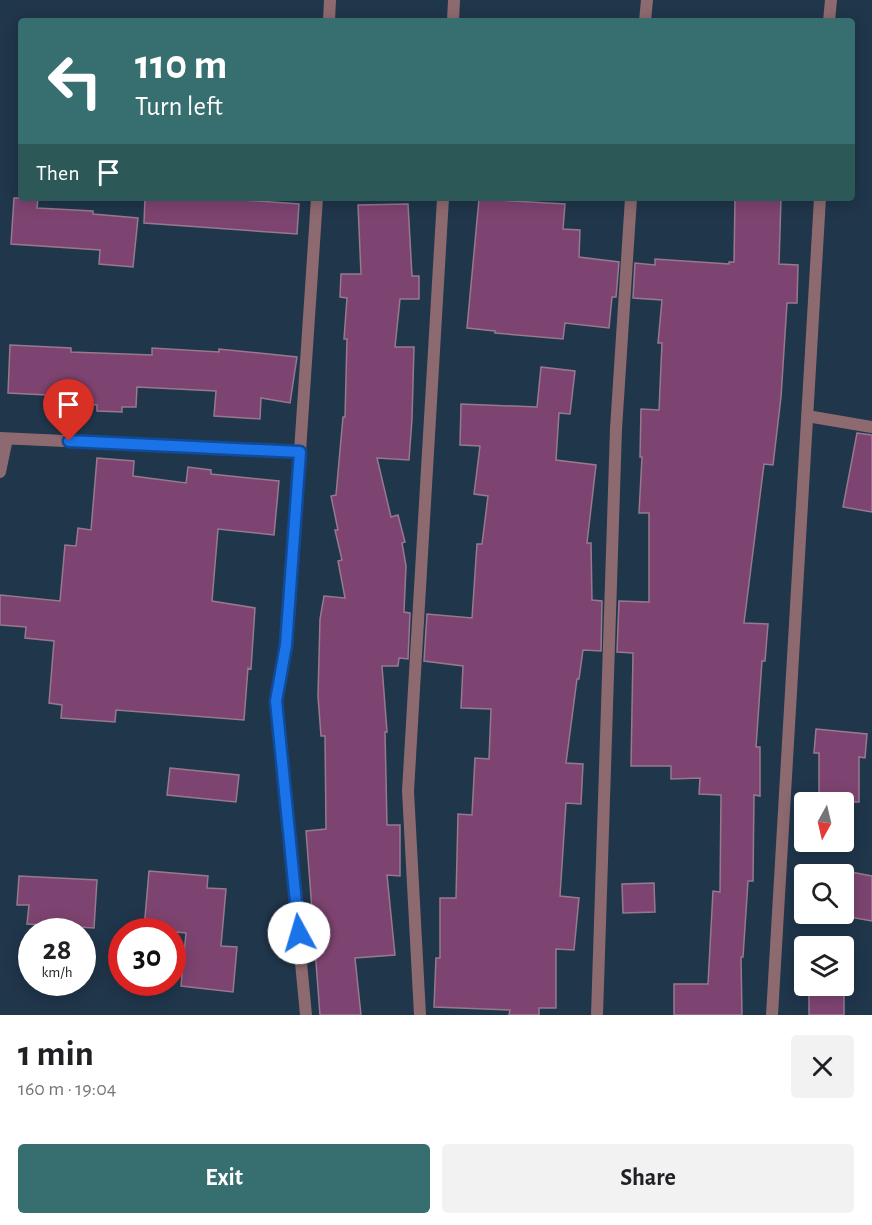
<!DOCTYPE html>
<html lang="en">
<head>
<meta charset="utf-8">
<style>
  body { margin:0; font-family:"Alegreya Sans",sans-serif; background:#f2f2f2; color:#202124; height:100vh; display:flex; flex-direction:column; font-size:22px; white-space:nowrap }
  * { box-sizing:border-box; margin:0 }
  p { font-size:20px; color:#757577 }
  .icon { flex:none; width:33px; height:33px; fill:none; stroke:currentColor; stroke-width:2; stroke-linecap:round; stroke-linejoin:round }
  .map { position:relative; height:1015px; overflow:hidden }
  .details { display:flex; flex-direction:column; background:#fff; flex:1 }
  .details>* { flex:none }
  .banner { position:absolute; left:18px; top:18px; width:837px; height:183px; border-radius:6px; box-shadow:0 3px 15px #0003; background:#376e6f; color:#fff; overflow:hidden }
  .needle { width:39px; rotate:188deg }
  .fabs { position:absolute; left:794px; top:792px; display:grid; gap:12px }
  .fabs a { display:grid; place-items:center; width:60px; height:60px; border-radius:6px; background:#fff; box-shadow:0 3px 15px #0003; font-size:30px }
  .speed { position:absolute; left:18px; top:918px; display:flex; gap:12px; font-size:30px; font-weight:700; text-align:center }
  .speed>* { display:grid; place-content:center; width:78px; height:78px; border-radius:50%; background:#fff; box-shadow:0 3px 15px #0003; line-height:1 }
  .speed small { font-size:15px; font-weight:400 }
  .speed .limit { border:9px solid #d22; background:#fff; color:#111 }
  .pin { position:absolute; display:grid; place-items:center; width:51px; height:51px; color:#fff; margin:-62px -26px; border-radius:50% 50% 50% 0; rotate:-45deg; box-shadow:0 0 6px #0007 }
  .pin .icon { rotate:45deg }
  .me { position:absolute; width:66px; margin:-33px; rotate:354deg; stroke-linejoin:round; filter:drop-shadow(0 0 4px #0008) }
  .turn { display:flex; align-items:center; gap:21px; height:126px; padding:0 18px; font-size:27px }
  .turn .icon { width:78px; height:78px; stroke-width:2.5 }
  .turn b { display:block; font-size:42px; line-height:51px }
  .then { display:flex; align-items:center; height:57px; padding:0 18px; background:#0003; gap:12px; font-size:22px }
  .round { display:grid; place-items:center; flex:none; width:63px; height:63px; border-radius:6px; background:#f2f2f2 }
  .headline { display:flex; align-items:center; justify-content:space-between; height:102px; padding:0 18px }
  h1 { font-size:36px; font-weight:600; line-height:45px }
  .action { display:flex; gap:12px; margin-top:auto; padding:12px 18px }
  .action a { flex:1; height:69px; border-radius:6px; background:#376e6f; color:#fff; font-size:24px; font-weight:600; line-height:69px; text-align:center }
  .action a+a { background:#f2f2f2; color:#202124 }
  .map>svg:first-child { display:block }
  .building { fill:#7e4471; stroke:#96798e; stroke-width:1.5 }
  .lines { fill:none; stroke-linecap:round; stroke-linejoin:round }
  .street { stroke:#8d6a6f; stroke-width:12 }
  .route-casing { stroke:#114b97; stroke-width:15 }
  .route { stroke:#1a73e8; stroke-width:10 }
</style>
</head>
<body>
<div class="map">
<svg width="872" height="1015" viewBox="0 0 872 1015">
  <rect width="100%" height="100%" fill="#20364b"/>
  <path class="building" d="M14,198H38L37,208L93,211V214L138,218L133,267L99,264L100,250L11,244Z
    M145,198H213L299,204L297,234L144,223Z
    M735,198H781L779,264L798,265L797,303H787L781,397L773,465L764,464L744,623L768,624L765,661H762L756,747H760V796L754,795L753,881H748L743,957H741L742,1015H674V984H708L713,891L720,892L721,795L699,794L700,778L671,779V766H631L633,653L617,652L619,601L649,602V513H639L642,457H640L641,409L659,410L662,343H658L662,300L633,298L635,263L655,265V259L729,264V262H734Z
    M479,199L565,204L563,229L580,230L579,257L619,262L616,297H612L609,328L565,323L563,339L495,333V331L467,328Z
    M408,204L412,276H419V299H400L395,347H414L412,419L409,460L377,458L391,517L398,515L405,542L402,543L406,566L404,612L410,613L408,659L399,658L398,666H382L387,732H385L387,825H400V876L387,875L395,955L355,958L361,1015H320L306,831L326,829L325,736H321L318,696L320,619L324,596L345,598L338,561L342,560L335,530H338L331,496L336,495L343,417H345L347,339H344L347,298L340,297L341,274H361L358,205Z
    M10,345L71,348V352L152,355V348L219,352V349L297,357L290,403L261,398L260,419L214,416L216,391L137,387L136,407H122V412L97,411V405L87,404V397L8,393Z
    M541,367L575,371L570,414L559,413L556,460L596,465L587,543H591L592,600L602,601L601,651L583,650L579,679H577L566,763L583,764L581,804L566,803L560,896L579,898L574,950L556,949V1008H539V1015H509L510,1010L434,1007L436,958H440V898H456L458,814L472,815L475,758L489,759L491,709L461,708L463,666L424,661L427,614L472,618L477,544H482L488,496L474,494L480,446L460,445L461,404L537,407Z
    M857,433L872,435V512L843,507Z
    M97,458L134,461L133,476L186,483L188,467L211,470V474L279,481L274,535L218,529L212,601L255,608L251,669L248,668L244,720L116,710L115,722L61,718L62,705L49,703L54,641L25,638L26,627L0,625V595L60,601L65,545L76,546L78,528L91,530Z
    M816,729L867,734L865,758L859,757V802H819V753H814Z
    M170,768L239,775L236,802L167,795Z
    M149,871L208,876L207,888L226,889L221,946L237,947L233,992L181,986L186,933L144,929Z
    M851,872L872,876V921L844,916Z
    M19,876L97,880L94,928L27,924L29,905H17Z
    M654,883L655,912L623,913L622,884Z
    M809,986H844V1015H809Z"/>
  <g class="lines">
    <path class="street" d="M329,21L330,0
      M453,21L454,0
      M645,21L647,0
      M829,21L831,0
      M807,416L872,427
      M0,438L300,452
      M0,442L6,443L0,472
      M306,1015L276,701L287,645L317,198
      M420,1015L408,791L443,198
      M597,1015L616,429L631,198
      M772,1015L820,198"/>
  </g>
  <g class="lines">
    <defs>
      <path id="route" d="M69,441L300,452L286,645L276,701L299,933"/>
    </defs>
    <use href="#route" class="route-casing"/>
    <use href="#route" class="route"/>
  </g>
</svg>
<div class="fabs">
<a><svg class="needle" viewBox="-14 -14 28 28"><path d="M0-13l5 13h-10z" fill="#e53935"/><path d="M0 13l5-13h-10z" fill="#757577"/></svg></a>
<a><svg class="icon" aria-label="search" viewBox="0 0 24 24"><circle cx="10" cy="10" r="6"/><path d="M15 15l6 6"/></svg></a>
<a><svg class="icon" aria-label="layers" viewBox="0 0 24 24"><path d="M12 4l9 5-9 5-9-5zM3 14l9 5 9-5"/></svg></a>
</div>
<div class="speed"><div>28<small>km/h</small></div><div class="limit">30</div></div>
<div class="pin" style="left:69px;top:441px;background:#d93025"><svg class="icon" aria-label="arrive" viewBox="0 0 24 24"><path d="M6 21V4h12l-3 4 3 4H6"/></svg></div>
<svg class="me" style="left:299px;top:933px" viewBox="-20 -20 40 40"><circle r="19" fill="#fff"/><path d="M0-13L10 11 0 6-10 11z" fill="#1a73e8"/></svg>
<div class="banner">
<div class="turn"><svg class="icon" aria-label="left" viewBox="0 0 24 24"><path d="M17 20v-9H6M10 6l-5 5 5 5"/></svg><div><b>110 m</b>Turn left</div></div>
<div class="then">Then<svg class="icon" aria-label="arrive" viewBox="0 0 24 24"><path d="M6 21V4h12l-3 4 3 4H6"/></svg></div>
</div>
</div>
<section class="details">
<div class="headline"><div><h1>1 min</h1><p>160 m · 19:04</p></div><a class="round"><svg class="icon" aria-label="close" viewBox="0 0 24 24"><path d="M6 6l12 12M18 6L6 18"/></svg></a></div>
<div class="action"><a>Exit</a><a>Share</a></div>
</section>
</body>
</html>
